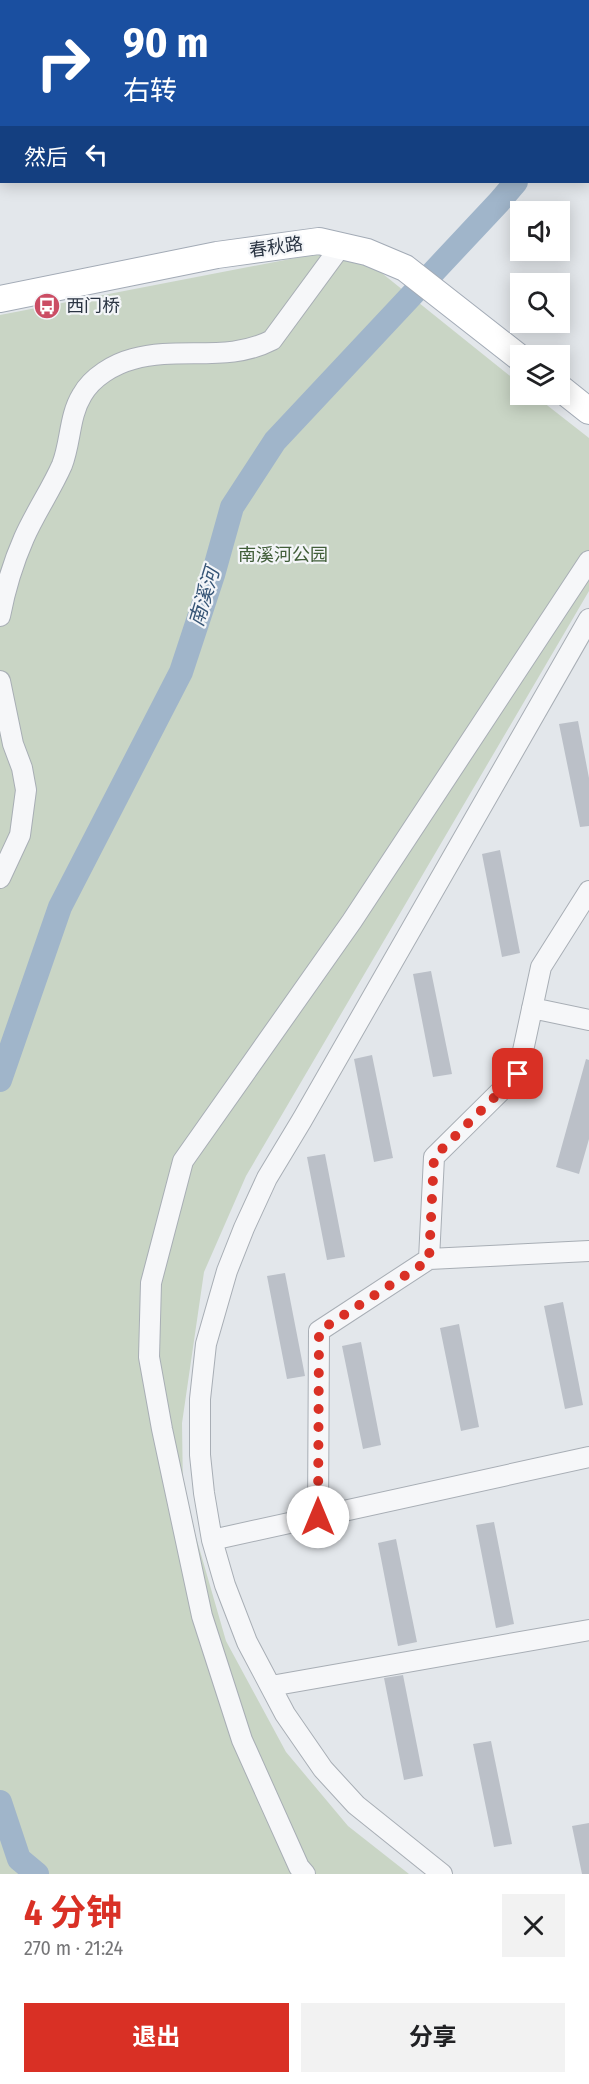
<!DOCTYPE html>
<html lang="zh">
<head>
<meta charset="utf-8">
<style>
  body { margin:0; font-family:"Fira Sans Condensed","Noto Sans SC",sans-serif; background:#f2f2f2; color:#202124; height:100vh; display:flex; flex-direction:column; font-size:22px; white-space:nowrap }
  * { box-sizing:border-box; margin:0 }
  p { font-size:20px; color:#757577 }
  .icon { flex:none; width:33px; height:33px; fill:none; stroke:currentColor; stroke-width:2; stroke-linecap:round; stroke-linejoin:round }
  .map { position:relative; height:1874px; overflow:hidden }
  .drawer { display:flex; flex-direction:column; background:#fff; flex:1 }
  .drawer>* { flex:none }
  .top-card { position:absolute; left:0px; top:0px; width:590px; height:183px; box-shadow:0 3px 15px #0003; background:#1a4fa0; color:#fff; overflow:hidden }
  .buttons { position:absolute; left:510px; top:201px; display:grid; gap:12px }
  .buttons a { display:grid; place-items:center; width:60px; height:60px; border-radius:0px; background:#fff; box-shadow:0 3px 15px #0003; font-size:30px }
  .pin { position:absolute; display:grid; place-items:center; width:51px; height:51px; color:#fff; margin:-26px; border-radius:12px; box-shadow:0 3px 9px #0006 }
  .me { position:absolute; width:66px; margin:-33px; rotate:0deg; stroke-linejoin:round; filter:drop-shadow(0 0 4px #0008) }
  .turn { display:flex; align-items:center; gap:21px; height:126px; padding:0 24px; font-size:27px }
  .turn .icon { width:78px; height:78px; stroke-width:2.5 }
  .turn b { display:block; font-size:42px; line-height:51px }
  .then { display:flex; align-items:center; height:57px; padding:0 24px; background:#0003; gap:12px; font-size:22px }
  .round { display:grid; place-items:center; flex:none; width:63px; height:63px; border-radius:0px; background:#f2f2f2 }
  .overview { display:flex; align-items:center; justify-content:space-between; height:102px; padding:0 24px }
  h1 { font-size:36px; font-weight:700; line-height:45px; color:#d93025 }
  .primary-button { display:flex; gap:12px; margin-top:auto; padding:12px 24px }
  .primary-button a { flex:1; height:69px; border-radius:0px; background:#d93025; color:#fff; font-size:24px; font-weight:700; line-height:69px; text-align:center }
  .primary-button a+a { background:#f2f2f2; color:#202124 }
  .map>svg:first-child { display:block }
  .green { fill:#c9d5c5 }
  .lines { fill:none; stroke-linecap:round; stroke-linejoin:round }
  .river { stroke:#a0b5ca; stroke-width:24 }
  .building { fill:#bbc0c8 }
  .minor-casing { stroke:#a8aeb5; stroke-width:22 }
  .major-casing { stroke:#a3abb6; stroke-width:28 }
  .minor { stroke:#f6f7f9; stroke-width:20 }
  .major { stroke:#fff; stroke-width:26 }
  .route { stroke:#d93025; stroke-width:10; stroke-dasharray:0 18 }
  .labels { text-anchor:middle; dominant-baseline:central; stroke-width:4.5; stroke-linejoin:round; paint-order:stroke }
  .street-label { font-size:18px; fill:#2b3543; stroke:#f3f5f8 }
  .poi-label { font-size:18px; fill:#2b3543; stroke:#f3f5f8; text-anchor:start }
  .park-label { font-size:18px; fill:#415e39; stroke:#f3f5f8 }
  .water-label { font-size:20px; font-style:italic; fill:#365576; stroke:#f3f5f8 }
</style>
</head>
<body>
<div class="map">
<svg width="589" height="1874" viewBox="0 0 589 1874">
  <rect width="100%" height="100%" fill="#e3e7eb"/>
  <path class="green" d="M316,254L353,257L378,270L520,384V394L534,395L589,438V591L246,1176L204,1272L182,1423L183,1492L226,1641L286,1752L348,1826L409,1874H0V315Z"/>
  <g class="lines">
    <path class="river" d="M588,94L589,93
      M0,1080L60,907L181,672L213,575L232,507L275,441L499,202L516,182
      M0,1802L19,1859L37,1874"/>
  </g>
  <path class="building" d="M578,721L589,778V826L580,827L559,724Z
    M500,850L520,953L502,957L482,854Z
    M431,971L452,1074L433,1077L413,974Z
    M372,1055L393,1158L374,1162L354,1059Z
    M586,1059L589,1060V1139L579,1174L556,1167Z
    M325,1154L345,1257L327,1260L307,1157Z
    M285,1273L305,1376L287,1379L267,1276Z
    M563,1302L583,1405L565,1409L544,1306Z
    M459,1324L479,1427L461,1431L440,1328Z
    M361,1342L381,1445L363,1449L342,1346Z
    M494,1522L514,1624L496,1628L476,1525Z
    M396,1539L417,1642L398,1646L378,1543Z
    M403,1675L423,1776L404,1780L384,1678Z
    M491,1741L512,1844L494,1847L473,1744Z
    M589,1823V1874H582L572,1826Z"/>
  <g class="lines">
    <defs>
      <path id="minor" d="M0,616C5,590 13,563 24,538C35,513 51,490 62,465C71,442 69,416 82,395C92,377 114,364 133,359C180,346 228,363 272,340L341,246
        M0,681L13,744L22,768L26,790L20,835L0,878
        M532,1008L589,1020
        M429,1259L589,1251
        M318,1517L319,1331L429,1259L434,1157L518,1074L541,967L589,891
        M212,1540L589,1457
        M271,1686L589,1630
        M305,1874L299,1867L242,1740L202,1616L162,1429L149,1357L151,1283L183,1161L352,921L589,561
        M442,1874L356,1805L323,1769L285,1714L247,1642L225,1585L212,1540L204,1493L200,1455V1399L206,1344L227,1271L244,1228L267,1178L302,1120L589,619"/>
      <path id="major" d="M0,299L217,255L319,241L367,252L405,268L520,358
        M560,388L589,411"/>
    </defs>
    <use href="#minor" class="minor-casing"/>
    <use href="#major" class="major-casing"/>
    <use href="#minor" class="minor"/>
    <use href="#major" class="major"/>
  </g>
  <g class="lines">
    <path class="route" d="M318,1517L319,1331L429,1260L434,1157L518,1074"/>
  </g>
  <defs>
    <symbol id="bus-disc" viewBox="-11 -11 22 22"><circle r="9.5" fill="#cb4d64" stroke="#f3f5f8"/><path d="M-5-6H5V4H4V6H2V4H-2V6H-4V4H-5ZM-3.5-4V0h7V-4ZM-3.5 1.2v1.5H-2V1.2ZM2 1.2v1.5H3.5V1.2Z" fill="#fff"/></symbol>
  </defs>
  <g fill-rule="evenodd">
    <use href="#bus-disc" x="32" y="291" width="30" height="30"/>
  </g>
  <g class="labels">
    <g class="street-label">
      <text transform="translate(276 247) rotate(-8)">春秋路</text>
    </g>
    <g class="poi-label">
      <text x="66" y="306">西门桥</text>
    </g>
    <g class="park-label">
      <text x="283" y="555">南溪河公园</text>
    </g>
    <g class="water-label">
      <text transform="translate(204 597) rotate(-73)">南溪河</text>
    </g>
  </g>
</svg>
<div class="buttons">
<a><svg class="icon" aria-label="sound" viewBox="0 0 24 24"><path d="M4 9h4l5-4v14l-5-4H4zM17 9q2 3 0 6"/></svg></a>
<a><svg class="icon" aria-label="search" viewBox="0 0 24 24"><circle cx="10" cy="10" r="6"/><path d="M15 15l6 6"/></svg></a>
<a><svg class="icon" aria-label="layers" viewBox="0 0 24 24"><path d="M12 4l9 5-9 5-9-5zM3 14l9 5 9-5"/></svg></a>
</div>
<div class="pin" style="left:518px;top:1074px;background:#d93025"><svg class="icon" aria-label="arrive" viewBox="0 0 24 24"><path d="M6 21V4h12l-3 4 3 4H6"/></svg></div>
<svg class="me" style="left:318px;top:1517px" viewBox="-20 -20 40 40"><circle r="19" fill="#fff"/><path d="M0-13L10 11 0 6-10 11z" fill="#d93025"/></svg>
<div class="top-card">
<div class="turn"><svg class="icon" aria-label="right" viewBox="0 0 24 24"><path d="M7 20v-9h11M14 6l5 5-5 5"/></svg><div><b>90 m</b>右转</div></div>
<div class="then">然后<svg class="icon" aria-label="left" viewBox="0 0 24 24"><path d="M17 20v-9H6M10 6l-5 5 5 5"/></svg></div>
</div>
</div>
<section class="drawer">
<div class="overview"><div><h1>4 分钟</h1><p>270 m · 21:24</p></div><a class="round"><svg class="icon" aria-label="close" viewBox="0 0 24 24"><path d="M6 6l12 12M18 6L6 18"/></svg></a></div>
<div class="primary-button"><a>退出</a><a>分享</a></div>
</section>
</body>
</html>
